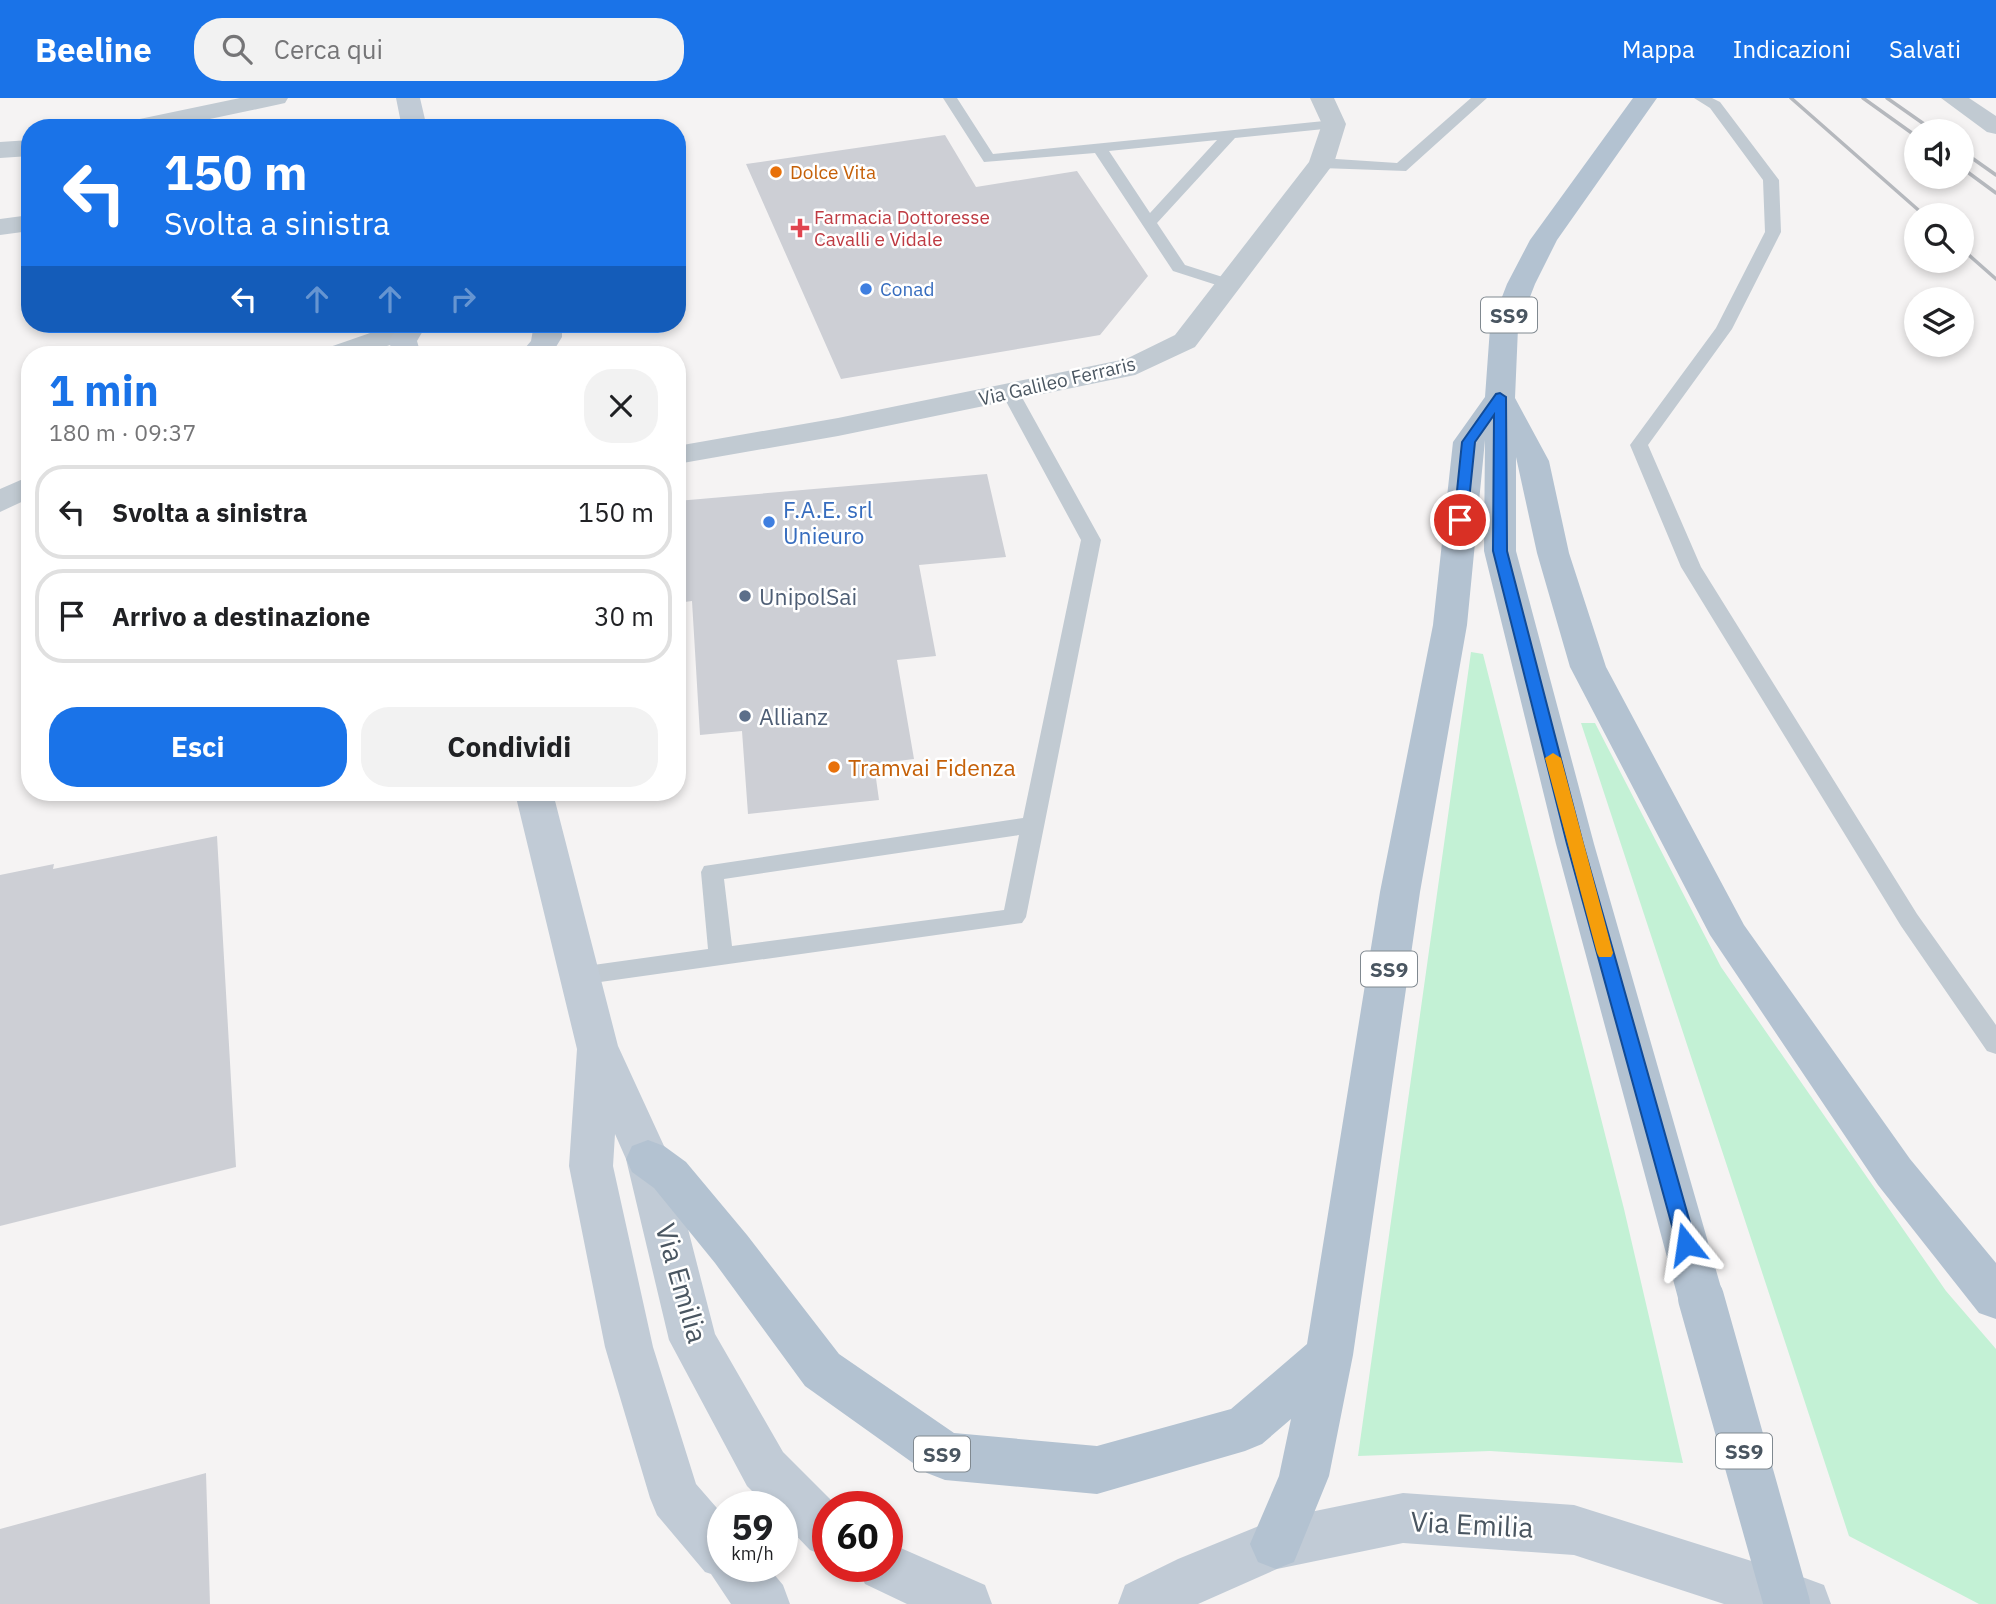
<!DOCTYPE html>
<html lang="it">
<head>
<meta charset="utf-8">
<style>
  body { margin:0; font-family:"IBM Plex Sans",sans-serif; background:#f2f2f2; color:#202124; height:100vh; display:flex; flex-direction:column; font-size:26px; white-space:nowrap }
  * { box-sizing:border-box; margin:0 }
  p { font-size:23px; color:#757577 }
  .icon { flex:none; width:38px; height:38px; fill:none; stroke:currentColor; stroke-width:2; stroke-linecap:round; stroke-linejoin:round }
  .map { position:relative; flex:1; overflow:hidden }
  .panel { position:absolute; left:21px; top:248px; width:665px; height:455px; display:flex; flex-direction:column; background:#fff; border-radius:28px; box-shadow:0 4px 10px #0003 }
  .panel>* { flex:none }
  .guide { position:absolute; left:21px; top:21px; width:665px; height:214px; border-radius:28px; box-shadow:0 4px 10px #0003; background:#1a73e8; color:#fff; overflow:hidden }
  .fabs { position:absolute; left:1904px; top:21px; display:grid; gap:14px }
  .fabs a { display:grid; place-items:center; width:70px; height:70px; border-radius:50%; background:#fff; box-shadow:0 4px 10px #0003; font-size:35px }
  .speed { position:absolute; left:707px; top:1393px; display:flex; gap:14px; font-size:35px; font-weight:700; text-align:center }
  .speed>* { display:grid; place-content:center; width:91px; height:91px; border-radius:50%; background:#fff; box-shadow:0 4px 10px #0003; line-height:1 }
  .speed small { font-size:18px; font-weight:400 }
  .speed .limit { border:10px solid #d22; background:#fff; color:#111 }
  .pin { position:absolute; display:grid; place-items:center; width:60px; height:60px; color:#fff; margin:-30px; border:4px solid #fff; border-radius:50%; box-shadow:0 2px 7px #0007 }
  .me { position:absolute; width:77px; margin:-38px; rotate:345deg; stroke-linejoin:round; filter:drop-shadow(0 0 5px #0008) }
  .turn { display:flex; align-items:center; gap:24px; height:147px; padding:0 28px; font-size:32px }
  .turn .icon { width:91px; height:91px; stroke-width:2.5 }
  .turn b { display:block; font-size:49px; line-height:60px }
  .lanes { display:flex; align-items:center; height:66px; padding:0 28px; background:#0003; justify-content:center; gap:35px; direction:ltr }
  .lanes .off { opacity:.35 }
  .round { display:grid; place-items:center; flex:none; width:74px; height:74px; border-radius:28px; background:#f2f2f2 }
  .overview { display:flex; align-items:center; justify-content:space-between; height:119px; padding:0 28px }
  h1 { font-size:42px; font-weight:700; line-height:52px; color:#1a73e8 }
  .action { display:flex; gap:14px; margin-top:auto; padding:14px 28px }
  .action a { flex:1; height:80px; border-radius:28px; background:#1a73e8; color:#fff; font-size:28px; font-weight:700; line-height:80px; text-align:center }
  .action a+a { background:#f2f2f2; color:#202124 }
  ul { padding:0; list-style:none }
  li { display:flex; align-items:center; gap:21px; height:94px; margin:0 14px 10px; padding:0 14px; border:4px solid #e0e0e0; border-radius:28px }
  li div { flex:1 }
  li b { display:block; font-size:26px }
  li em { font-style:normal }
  header { display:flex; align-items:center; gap:42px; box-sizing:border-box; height:98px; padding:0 35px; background:#1a73e8; color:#fff }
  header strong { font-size:33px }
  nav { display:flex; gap:38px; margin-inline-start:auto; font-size:24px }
  .search { width:490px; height:63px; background:#f2f2f2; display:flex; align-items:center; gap:18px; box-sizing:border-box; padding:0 24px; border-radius:28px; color:#757577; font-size:26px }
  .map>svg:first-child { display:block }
  .green { fill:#c3f1d5 }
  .building { fill:#cdcfd5 }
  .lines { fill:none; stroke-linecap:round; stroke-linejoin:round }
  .service { fill:#c1cad2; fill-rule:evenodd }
  .minor { fill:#c1cad2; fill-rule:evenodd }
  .tertiary { fill:#c1cad2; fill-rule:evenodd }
  .secondary { fill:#c1cbd6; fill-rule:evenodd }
  .primary { fill:#b3c2d1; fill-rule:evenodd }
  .rail { stroke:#b5b8bd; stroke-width:3.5 }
  .primary-bridge { stroke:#b3c2d1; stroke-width:46 }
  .route { fill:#1a73e8; stroke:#114b97; stroke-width:2 }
  .slow { fill:#f59e0b }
  .food-dot { fill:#e8710a; stroke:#fff; stroke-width:2.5 }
  .health-dot { fill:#e0444e; stroke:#fff; stroke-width:2.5 }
  .shop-dot { fill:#3f7fe0; stroke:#fff; stroke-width:2.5 }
  .service-dot { fill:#5c6f8a; stroke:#fff; stroke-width:2.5 }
  .labels { text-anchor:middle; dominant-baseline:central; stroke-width:5; stroke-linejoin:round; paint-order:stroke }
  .far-food-label { font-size:19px; fill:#c56008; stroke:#fff; text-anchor:start }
  .far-health-label { font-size:19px; fill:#be3a42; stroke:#fff; text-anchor:start }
  .far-shop-label { font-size:19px; fill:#366cbe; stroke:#fff; text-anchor:start }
  .far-street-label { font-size:19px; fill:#4a5661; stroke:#fff }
  .shield { fill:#fff; stroke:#808990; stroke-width:2 }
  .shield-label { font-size:21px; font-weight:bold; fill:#4a5661 }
  .shop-label { font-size:23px; fill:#366cbe; stroke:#fff; text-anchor:start }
  .service-label { font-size:23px; fill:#4e5e75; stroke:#fff; text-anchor:start }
  .food-label { font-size:23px; fill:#c56008; stroke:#fff; text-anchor:start }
  .near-street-label { font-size:28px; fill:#4a5661; stroke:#fff }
</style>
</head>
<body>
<header>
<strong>Beeline</strong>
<div class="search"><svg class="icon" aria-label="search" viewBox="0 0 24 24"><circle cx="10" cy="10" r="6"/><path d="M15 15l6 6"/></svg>Cerca qui</div>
<nav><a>Mappa</a><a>Indicazioni</a><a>Salvati</a></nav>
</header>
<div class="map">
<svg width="1996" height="1506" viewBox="0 0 1996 1506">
  <rect width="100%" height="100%" fill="#f5f3f3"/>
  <path class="green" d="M1471,554L1483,556L1624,1111L1683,1365L1490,1353L1358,1358Z
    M1581,625H1595L1721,869L1946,1193L1996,1251V1506H1979L1849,1438Z"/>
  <path class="building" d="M945,37L976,89L1077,73L1148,178L1100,237L841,281L746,66Z
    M987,376L1006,459L919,467L936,558L897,562L914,661L874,666L879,702L748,716L742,633L700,637L692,503L677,505V403Z
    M217,738L236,1069L0,1128V777L54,766L53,771Z
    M206,1375L210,1506H0V1431Z"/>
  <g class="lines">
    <path class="service" d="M943,0H957L993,56L1334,22L1341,26L1334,30L1235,40L1157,125L1185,167L1235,183L1237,186L1235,189L1229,191L1173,173L1095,55L984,64ZM1217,42L1150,115L1109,53Z
      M1471,0H1487L1406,73L1321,70L1313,65L1321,60L1397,65Z
      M1694,0H1712L1720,4L1779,82L1781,134L1732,231L1648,347L1701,469L1917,816L1996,927V956L1987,953L1901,828L1681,469L1630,347L1716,230L1765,134L1763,82L1710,10Z
      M1010,289L1019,294L1101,442L1026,819L1022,825L579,887L570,885L567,878L570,871L579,869L708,851L701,774L704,768L1023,720L1081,442L1001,294ZM1019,737L1004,812L732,848L724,781Z"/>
    <path class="minor" d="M240,0H288L285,5L276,7L167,30H118L121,25L130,23Z
      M1310,0H1334L1346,26L1334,65L1195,249L1135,277L838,338L677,366V348L838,320L1126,261L1175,237L1309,64L1322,26Z
      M1941,0H1969L1996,18V36L1987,34Z
      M30,42V58L0,60V44Z
      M30,117V133L0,137V121Z"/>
    <path class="tertiary" d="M396,226H420L423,231L419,237L361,257H319L324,251Z
      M30,378V400L0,414V391Z"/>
    <path class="secondary" d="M396,0H420L427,30H402Z
      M399,226H427L417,243L421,257H393L389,243Z
      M534,226H562V239L551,257H519L531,243Z
      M515,695H553L618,948L670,1061L715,1236L783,1354L838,1409H828V1459L810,1452L782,1423V1409H768L747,1388L669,1242L626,1061L615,1036L613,1068L653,1249L696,1386L723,1417V1468H767L783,1487L790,1506H731L711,1476L705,1474L657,1417L650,1400L605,1249L569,1068L577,951Z
      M1403,1395L1574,1407L1805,1480L1824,1487L1831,1506H1724L1574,1457L1403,1445L1277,1471L1198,1506H1118L1125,1487L1178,1461L1276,1421Z
      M887,1444L985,1487L992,1506H907L865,1486L857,1468H887Z"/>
    <path class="primary" d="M1633,0H1657L1557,142L1535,186L1518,230L1515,300L1549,363L1569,455L1606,569L1744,827L1910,1061L1996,1165V1221L1979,1215L1878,1087L1710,837L1570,569L1537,455L1516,359V453L1594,746L1724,1200L1718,1215L1701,1221L1684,1215L1678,1200L1556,746L1484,453L1485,342L1467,527L1420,794L1353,1257L1329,1378L1294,1464L1276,1471L1258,1464L1250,1446L1279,1378L1291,1321L1262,1346L1245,1353L1097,1396L945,1382L927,1375L805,1288L715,1165L654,1090L632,1074L626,1061L632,1048L648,1042L664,1048L686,1064L747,1137L839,1256L954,1335L1097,1348L1231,1311L1307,1246L1380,794L1433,527L1453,344L1485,299L1490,230L1507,186L1530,142Z"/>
    <path class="rail" d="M1791,0L1924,117
      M1863,0L1916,38
      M1887,0L1934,33
      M1962,53L1996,77
      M1962,70L1996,95
      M1962,151L1996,181"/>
    <path class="primary-bridge" d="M1701,1200L1787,1506"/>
  </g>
  <path class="route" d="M1500,295L1506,299L1507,453L1583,746L1696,1146L1693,1152L1686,1155L1680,1152L1677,1146L1567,746L1493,453L1494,317L1475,344L1467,422L1460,426L1454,422L1462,344L1496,296Z"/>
  <path class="slow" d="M1553,655L1561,660L1613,855L1611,859H1599L1597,855L1545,660Z"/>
  <g class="food-dot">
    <circle cx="776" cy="74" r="7"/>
    <circle cx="834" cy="669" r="7"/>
  </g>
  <path class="health-dot" d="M796.5 119.5h7v7h7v7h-7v7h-7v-7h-7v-7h7z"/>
  <g class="shop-dot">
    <circle cx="866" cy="191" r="7"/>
    <circle cx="769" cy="424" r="7"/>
  </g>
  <g class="service-dot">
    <circle cx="745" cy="498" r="7"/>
    <circle cx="745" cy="618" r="7"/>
  </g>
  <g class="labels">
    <g class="far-food-label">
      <text x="790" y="74">Dolce Vita</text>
    </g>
    <g class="far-health-label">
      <text x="814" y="119">Farmacia Dottoresse<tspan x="814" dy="22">Cavalli e Vidale</tspan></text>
    </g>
    <g class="far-shop-label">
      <text x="880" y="191">Conad</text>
    </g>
    <g class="far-street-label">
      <text transform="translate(1057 283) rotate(-13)">Via Galileo Ferraris</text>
    </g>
    <g class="shield">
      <rect x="1481" y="199.5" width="56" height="35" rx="5"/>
      <rect x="1361" y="853.5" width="56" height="35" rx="5"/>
      <rect x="1716" y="1335.5" width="56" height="35" rx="5"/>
      <rect x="914" y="1338.5" width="56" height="35" rx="5"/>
    </g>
    <g class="shield-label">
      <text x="1509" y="217">SS9</text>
      <text x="1389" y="871">SS9</text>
      <text x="1744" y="1353">SS9</text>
      <text x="942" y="1356">SS9</text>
    </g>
    <g class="shop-label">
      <text x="783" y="411">F.A.E. srl<tspan x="783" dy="26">Unieuro</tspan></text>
    </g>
    <g class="service-label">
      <text x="759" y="498">UnipolSai</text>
      <text x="759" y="618">Allianz</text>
    </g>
    <g class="food-label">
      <text x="848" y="669">Tramvai Fidenza</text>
    </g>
    <g class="near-street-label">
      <text transform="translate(682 1185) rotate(74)">Via Emilia</text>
      <text transform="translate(1472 1426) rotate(3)">Via Emilia</text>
    </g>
  </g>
</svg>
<div class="fabs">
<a><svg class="icon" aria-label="sound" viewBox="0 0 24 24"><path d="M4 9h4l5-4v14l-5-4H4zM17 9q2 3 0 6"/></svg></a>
<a><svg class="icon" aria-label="search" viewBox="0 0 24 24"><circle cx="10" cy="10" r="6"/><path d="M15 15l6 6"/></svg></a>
<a><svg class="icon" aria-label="layers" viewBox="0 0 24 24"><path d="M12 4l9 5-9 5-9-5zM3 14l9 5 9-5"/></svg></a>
</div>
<div class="speed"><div>59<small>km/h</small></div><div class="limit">60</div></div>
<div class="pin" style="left:1460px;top:422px;background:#d93025"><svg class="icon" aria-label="arrive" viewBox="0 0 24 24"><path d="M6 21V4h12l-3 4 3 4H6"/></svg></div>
<svg class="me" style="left:1686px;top:1146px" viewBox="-20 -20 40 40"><path d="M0-17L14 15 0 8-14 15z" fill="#1a73e8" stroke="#fff" stroke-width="4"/></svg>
<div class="guide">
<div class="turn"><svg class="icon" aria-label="left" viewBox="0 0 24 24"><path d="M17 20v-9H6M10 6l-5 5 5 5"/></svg><div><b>150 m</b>Svolta a sinistra</div></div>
<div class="lanes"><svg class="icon" aria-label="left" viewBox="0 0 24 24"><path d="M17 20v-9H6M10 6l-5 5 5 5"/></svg><svg class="icon off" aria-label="ahead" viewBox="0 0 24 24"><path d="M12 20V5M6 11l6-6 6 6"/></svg><svg class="icon off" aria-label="ahead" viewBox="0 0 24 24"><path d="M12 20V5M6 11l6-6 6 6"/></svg><svg class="icon off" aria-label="right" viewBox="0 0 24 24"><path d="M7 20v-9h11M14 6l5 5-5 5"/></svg></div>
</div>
<section class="panel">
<div class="overview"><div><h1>1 min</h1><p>180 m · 09:37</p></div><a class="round"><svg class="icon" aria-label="close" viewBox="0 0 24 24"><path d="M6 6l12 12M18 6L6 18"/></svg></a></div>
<ul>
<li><svg class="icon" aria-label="left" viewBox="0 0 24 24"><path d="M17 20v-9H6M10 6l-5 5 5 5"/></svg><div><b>Svolta a sinistra</b></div><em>150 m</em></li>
<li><svg class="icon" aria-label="arrive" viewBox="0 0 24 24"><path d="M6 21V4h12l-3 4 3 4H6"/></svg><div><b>Arrivo a destinazione</b></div><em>30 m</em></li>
</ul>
<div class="action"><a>Esci</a><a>Condividi</a></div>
</section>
</div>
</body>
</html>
